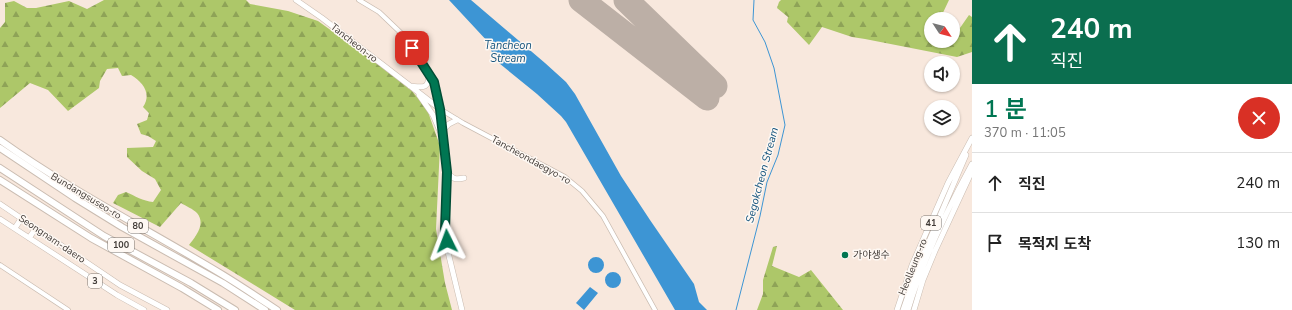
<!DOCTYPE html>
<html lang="ko">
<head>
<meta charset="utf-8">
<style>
  body { margin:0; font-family:"Nunito Sans","Noto Sans KR",sans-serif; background:#f6f6f6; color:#222; height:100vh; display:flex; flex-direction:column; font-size:15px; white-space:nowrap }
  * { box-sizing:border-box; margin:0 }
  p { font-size:13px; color:#767676 }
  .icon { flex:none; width:22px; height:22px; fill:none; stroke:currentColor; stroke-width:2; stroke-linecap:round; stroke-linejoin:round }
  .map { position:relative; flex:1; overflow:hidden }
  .side { display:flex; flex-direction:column; background:#fff; width:320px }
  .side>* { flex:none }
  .hud { background:#0b6e4f; color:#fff; overflow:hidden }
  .needle { width:26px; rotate:126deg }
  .fabs { position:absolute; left:924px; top:12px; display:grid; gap:8px }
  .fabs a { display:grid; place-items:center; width:36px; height:36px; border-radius:50%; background:#fff; box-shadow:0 1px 3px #0004; font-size:20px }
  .pin { position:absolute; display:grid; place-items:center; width:34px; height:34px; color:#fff; margin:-17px; border-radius:8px; box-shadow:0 2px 6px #0006 }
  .me { position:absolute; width:44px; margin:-22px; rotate:357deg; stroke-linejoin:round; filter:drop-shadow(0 0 3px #0008) }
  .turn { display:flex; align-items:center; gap:14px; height:84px; padding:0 12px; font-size:18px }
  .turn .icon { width:52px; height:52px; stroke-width:2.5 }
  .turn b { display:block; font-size:28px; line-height:34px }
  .round { display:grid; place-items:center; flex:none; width:42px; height:42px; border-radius:21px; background:#f6f6f6 }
  .headline { display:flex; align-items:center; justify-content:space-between; height:68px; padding:0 12px }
  h1 { font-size:24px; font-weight:600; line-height:30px; color:#007652 }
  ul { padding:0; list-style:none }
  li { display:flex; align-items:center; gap:12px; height:60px; padding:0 12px; border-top:1px solid #e0e0e0 }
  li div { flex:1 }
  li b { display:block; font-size:15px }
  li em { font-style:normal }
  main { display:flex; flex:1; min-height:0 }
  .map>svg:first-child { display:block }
  .forest { fill:url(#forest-firs) }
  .water { fill:#3d95d4 }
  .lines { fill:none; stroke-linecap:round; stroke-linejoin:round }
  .stream { stroke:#3d95d4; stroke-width:1 }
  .runway { stroke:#bcafa6; stroke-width:25 }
  .minor-casing { stroke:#cabcb1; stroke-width:5.5 }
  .major-casing { stroke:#cabcb1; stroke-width:6 }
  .highway-casing { stroke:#cabcb1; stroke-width:8 }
  .minor { stroke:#fff; stroke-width:4 }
  .major { stroke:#fff; stroke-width:5 }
  .highway { stroke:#fff; stroke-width:6 }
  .route-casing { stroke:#004d35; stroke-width:10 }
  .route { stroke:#007652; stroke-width:7 }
  .poi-dot { fill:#007652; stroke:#fef8f3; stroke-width:1.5 }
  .labels { text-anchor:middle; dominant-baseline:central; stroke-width:3; stroke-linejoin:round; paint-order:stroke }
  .shield { fill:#fef8f3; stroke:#7a746f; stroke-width:1 }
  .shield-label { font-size:9px; font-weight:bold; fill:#413b37 }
  .street-label { font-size:10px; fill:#413b37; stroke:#fef8f3 }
  .poi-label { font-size:10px; fill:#413b37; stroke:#fef8f3; text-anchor:start }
  .water-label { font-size:11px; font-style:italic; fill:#14547e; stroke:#fef8f3 }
</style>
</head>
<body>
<main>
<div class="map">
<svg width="972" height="310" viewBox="0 0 972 310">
  <defs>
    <pattern id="forest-firs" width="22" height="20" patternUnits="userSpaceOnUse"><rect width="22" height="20" fill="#adc769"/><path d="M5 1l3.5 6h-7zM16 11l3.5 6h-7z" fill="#8ea357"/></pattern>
  </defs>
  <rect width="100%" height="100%" fill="#f8e8dd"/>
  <path class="forest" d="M104,0H246L250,4L288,11L318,21L407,85L427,109L440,146L436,229L445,283L452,310H295L189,245C196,236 206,224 197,213C193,209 186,206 181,203L160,227L113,203L118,195L126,192C135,196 143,201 153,202L161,190L155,179L142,171L127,157V148L153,147L156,141L148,136L141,134L137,124L147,120L149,113L143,107C152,94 143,82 131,75L122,76L118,68L107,69L100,81L99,88L68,111L48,90L30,83L0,108V28L5,22V3L14,1L27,8H36L69,1L87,9Z
    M781,0H949L940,19H931V41H939L947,46L951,41H953V38L969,15L972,17V52L957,57L865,39L852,37L822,27L809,45L787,22L788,17L777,8L779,2Z
    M777,246L772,266L799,277L811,270L843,310H757L763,294V280L773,247Z"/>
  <path class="water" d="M449,0H471L545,63L566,82L575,94L621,176L650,220L694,284L699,302L707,310H675L566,122L561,116L537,94L494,59L489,43Z
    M588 265a8 8 0 1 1 16 0a8 8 0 1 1-16 0Z
    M605 280a8 8 0 1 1 16 0a8 8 0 1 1-16 0Z
    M590,287L598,293L584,310L576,303Z"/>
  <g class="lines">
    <path class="stream" d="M736,310L760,216L767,182L778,155L785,125L774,68L765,42L753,20L754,0"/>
    <path class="runway" d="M581,0L707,98
      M626,0L715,86"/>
    <defs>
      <path id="minor" d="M359,0L379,12L400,32L417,55L434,82L440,109L463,123L565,177L582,191L603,216L655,310
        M0,265L68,310"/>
      <path id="major" d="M296,0L322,18L440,109L447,172L445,230L448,252L462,310
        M410,86C422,87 429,90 429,74
        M419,95L433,115L440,131
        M442,131L449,124L457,120
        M447,172C453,179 455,180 464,178
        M0,204L120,285L167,310
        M0,219L117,295L144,310
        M15,228L21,219
        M29,238L36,228
        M897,310L912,265L948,183L972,138
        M903,310L918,267L966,155
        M908,310C923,259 947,210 972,164
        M914,310L923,280L935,251L972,171"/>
      <path id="highway" d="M0,140C71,191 149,230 223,275C241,286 259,298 277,310
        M0,148L75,198L122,227L223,283L265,310
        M0,168L104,236L191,283L235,310
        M0,180L91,238L182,288L218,310"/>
    </defs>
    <use href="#minor" class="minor-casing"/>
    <use href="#major" class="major-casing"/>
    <use href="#highway" class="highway-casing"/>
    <use href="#minor" class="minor"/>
    <use href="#major" class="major"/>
    <use href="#highway" class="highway"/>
  </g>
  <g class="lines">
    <defs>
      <path id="route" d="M412,48L434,82L440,109L447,172L445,230L447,241"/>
    </defs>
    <use href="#route" class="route-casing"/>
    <use href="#route" class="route"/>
  </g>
  <circle class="poi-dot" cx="845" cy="255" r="4"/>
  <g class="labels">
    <g class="shield">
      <rect x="921" y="216" width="20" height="14" rx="3"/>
      <rect x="128" y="219" width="20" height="14" rx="3"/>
      <rect x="108" y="238" width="26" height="14" rx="3"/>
      <rect x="88" y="274" width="14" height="14" rx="3"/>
    </g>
    <g class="shield-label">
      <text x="931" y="223">41</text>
      <text x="138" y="226">80</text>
      <text x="121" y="245">100</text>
      <text x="95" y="281">3</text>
    </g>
    <g class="street-label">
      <text transform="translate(354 43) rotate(38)">Tancheon-ro</text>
      <text transform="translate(531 160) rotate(29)">Tancheondaegyo-ro</text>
      <text transform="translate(86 196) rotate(31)">Bundangsuseo-ro</text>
      <text transform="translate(52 239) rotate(34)">Seongnam-daero</text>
      <text transform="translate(913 267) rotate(-68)">Heolleung-ro</text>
    </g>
    <g class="poi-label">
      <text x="853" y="255">가야생수</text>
    </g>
    <g class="water-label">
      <text x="508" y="45">Tancheon<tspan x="508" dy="13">Stream</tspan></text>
      <text transform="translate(762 175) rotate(-75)">Segokcheon Stream</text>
    </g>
  </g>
</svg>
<div class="fabs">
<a><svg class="needle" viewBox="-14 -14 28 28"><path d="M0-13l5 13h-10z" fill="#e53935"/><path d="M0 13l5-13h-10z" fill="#767676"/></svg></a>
<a><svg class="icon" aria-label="sound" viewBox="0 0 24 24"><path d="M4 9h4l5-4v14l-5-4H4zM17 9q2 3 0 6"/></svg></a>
<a><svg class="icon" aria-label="layers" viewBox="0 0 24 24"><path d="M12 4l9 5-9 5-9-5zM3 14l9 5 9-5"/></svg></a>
</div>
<div class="pin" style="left:412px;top:48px;background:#d93025"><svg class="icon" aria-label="arrive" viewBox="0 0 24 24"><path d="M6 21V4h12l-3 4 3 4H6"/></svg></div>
<svg class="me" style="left:447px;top:241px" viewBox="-20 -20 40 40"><path d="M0-17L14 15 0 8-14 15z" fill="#007652" stroke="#fff" stroke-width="4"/></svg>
</div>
<section class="side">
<div class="hud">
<div class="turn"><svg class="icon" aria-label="ahead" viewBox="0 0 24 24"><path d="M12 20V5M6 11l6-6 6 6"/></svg><div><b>240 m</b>직진</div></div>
</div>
<div class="headline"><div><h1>1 분</h1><p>370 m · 11:05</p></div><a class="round" style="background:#d93025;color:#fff"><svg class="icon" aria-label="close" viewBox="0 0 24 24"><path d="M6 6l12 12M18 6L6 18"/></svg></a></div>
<ul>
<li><svg class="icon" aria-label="ahead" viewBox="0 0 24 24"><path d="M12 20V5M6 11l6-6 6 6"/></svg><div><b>직진</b></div><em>240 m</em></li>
<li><svg class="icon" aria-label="arrive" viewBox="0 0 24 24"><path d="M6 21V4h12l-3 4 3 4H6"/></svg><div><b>목적지 도착</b></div><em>130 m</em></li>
</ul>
</section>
</main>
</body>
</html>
